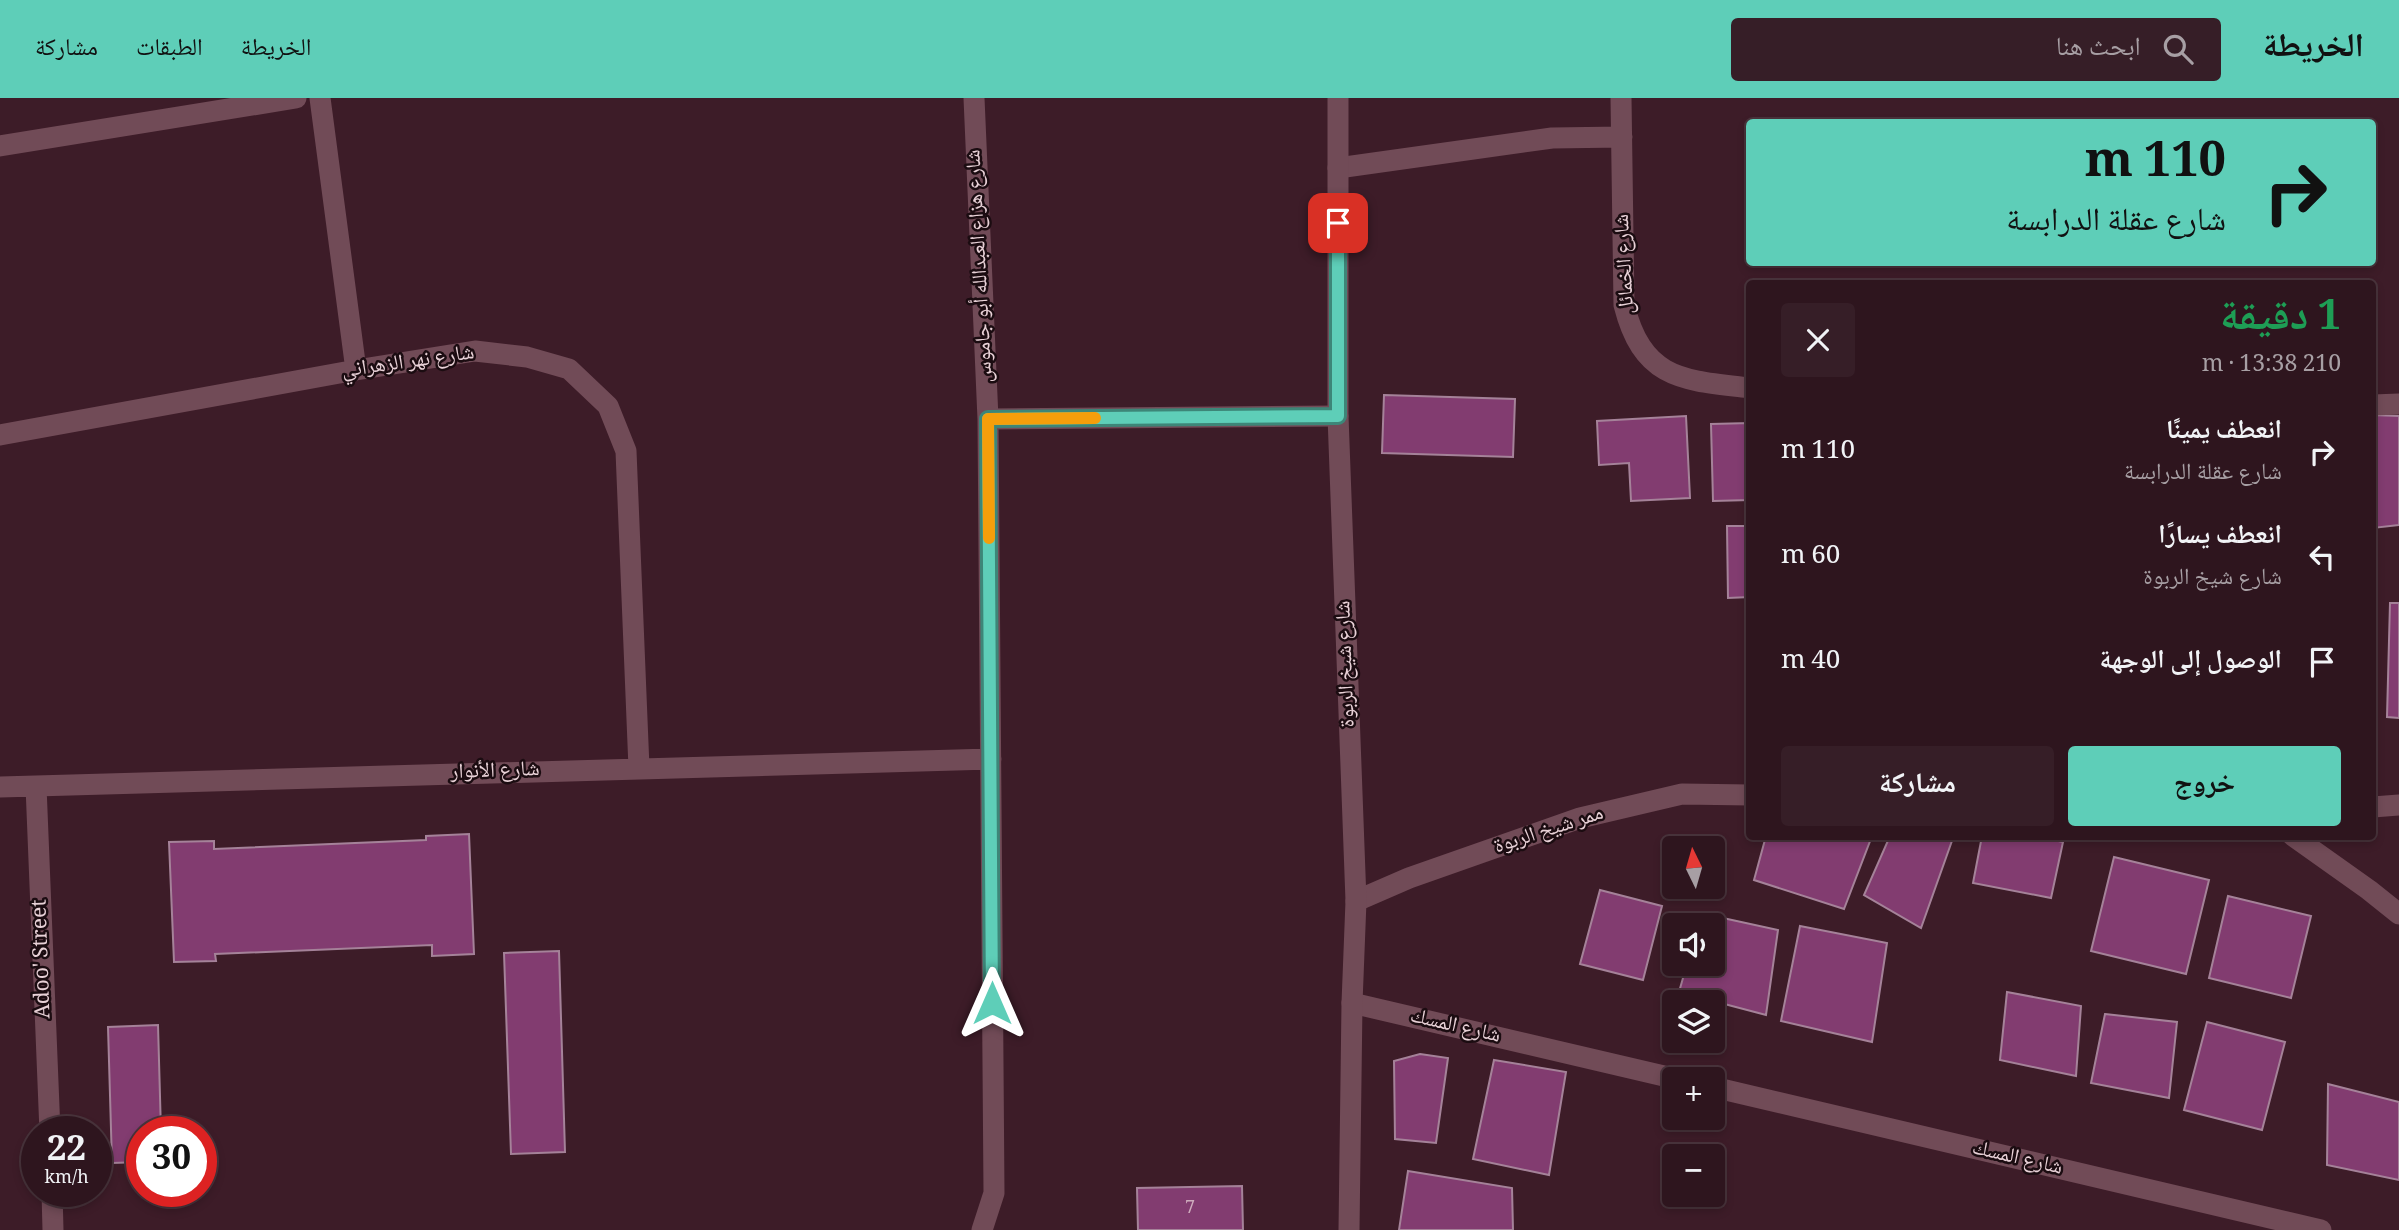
<!DOCTYPE html>
<html lang="ar">
<head>
<meta charset="utf-8">
<style>
  body { margin:0; font-family:Georgia,"Noto Naskh Arabic",serif; background:#361e27; color:#f1f3f6; direction:rtl; height:100vh; display:flex; flex-direction:column; font-size:26px; white-space:nowrap }
  * { box-sizing:border-box; margin:0 }
  p { font-size:23px; color:#a79fa4 }
  .icon { flex:none; width:38px; height:38px; fill:none; stroke:currentColor; stroke-width:2; stroke-linecap:round; stroke-linejoin:round }
  .map { position:relative; flex:1; overflow:hidden; direction:ltr }
  .details { position:absolute; left:1746px; top:182px; width:630px; height:560px; display:flex; flex-direction:column; background:#2e151e; border-radius:7px; box-shadow:0 4px 10px #0003,0 0 0 2px #49343c; direction:rtl }
  .details>* { flex:none }
  .top-card { position:absolute; left:1746px; top:21px; width:630px; height:147px; border-radius:7px; box-shadow:0 4px 10px #0003,0 0 0 2px #49343c; direction:rtl; background:#5eceb8; color:#111; overflow:hidden }
  .needle { width:46px; rotate:355deg }
  .fabs { position:absolute; left:1662px; top:738px; display:grid; gap:14px }
  .fabs a { display:grid; place-items:center; width:63px; height:63px; border-radius:7px; background:#2e151e; box-shadow:0 4px 10px #0003,0 0 0 2px #49343c; font-size:35px }
  .speed { position:absolute; left:21px; top:1018px; display:flex; gap:14px; font-size:35px; font-weight:700; text-align:center }
  .speed>* { display:grid; place-content:center; width:91px; height:91px; border-radius:50%; background:#2e151e; box-shadow:0 4px 10px #0003,0 0 0 2px #49343c; line-height:1 }
  .speed small { font-size:18px; font-weight:400 }
  .speed .limit { border:10px solid #d22; background:#fff; color:#111 }
  .pin { position:absolute; display:grid; place-items:center; width:60px; height:60px; color:#fff; margin:-30px; border-radius:14px; box-shadow:0 4px 10px #0006 }
  .me { position:absolute; width:77px; margin:-38px; rotate:0deg; stroke-linejoin:round; filter:drop-shadow(0 0 5px #0008) }
  .turn { display:flex; align-items:center; gap:24px; height:147px; padding:0 35px; font-size:32px }
  .turn .icon { width:91px; height:91px; stroke-width:2.5 }
  .turn b { display:block; font-size:49px; line-height:60px }
  .round { display:grid; place-items:center; flex:none; width:74px; height:74px; border-radius:7px; background:#361e27 }
  .summary { display:flex; align-items:center; justify-content:space-between; height:119px; padding:0 35px }
  h1 { font-size:42px; font-weight:700; line-height:52px; color:#1e9e55 }
  .button { display:flex; gap:14px; margin-top:auto; padding:14px 35px }
  .button a { flex:1; height:80px; border-radius:7px; background:#5eceb8; color:#111; font-size:28px; font-weight:700; line-height:80px; text-align:center }
  .button a+a { background:#361e27; color:#f1f3f6 }
  ul { padding:0; list-style:none }
  li { display:flex; align-items:center; gap:21px; height:105px; padding:0 35px }
  li div { flex:1 }
  li b { display:block; font-size:26px }
  li em { font-style:normal }
  header { display:flex; align-items:center; gap:42px; box-sizing:border-box; height:98px; padding:0 35px; background:#5eceb8; color:#111 }
  header strong { font-size:33px }
  nav { display:flex; gap:38px; margin-inline-start:auto; font-size:24px }
  .search { width:490px; height:63px; background:#361e27; display:flex; align-items:center; gap:18px; box-sizing:border-box; padding:0 24px; border-radius:7px; color:#a79fa4; font-size:26px }
  .map>svg:first-child { display:block }
  .building { fill:#823c70; stroke:#a58299; stroke-width:2 }
  .lines { fill:none; stroke-linecap:round; stroke-linejoin:round }
  .street { stroke:#714b57; stroke-width:21 }
  .secondary { stroke:#714b57; stroke-width:21 }
  .route-casing { stroke:#3d8678; stroke-width:18 }
  .route { stroke:#5eceb8; stroke-width:12 }
  .slow { stroke:#f59e0b; stroke-width:12 }
  .labels { text-anchor:middle; dominant-baseline:central; stroke-width:5; stroke-linejoin:round; paint-order:stroke }
  .number-label { font-size:18px; fill:#ceacbd }
  .street-label { font-size:21px; fill:#e8d1d7; stroke:#1b0c11 }
</style>
</head>
<body>
<header>
<strong>الخريطة</strong>
<div class="search"><svg class="icon" aria-label="search" viewBox="0 0 24 24"><circle cx="10" cy="10" r="6"/><path d="M15 15l6 6"/></svg>ابحث هنا</div>
<nav><a>الخريطة</a><a>الطبقات</a><a>مشاركة</a></nav>
</header>
<div class="map">
<svg width="2399" height="1132" viewBox="0 0 2399 1132">
  <rect width="100%" height="100%" fill="#3d1c28"/>
  <path class="building" d="M1384,297L1515,301L1513,359L1382,355Z
    M2373,317L2399,318V427L2373,430Z
    M1686,318L1690,400L1631,403L1629,365L1599,367L1597,323Z
    M1750,325V402L1713,403L1711,326Z
    M1727,428H1750V499L1728,500Z
    M2390,505H2399V620L2387,619Z
    M469,736L474,856L432,858V847L215,856L216,863L174,864L169,744L214,743V751L426,742V738Z
    M1766,738H1872L1844,811L1754,782Z
    M1890,738L1953,740L1921,830L1864,797Z
    M1982,738H2035L2063,744L2051,800L1973,785Z
    M2114,759L2209,782L2186,876L2091,853Z
    M1600,792L1662,808L1643,882L1580,866Z
    M2228,798L2311,818L2291,900L2209,880Z
    M1700,815L1778,832L1766,917L1679,894L1687,866H1713V828H1697Z
    M1800,828L1887,845L1872,944L1781,923Z
    M559,853L565,1054L511,1056L504,855Z
    M2007,894L2081,908L2076,978L2000,962Z
    M2105,916L2177,924L2169,1000L2091,985Z
    M2207,924L2285,944L2262,1032L2184,1012Z
    M158,927L161,1034H142V1064L112,1065L108,929Z
    M1420,956L1448,960L1436,1045L1395,1041L1394,963Z
    M1494,962L1566,974L1549,1077L1473,1061Z
    M2328,986L2399,1004V1082L2327,1067Z
    M1408,1073L1512,1090L1513,1132H1399Z
    M1242,1088L1243,1132H1138L1137,1090Z"/>
  <g class="lines">
    <path class="street" d="M320,0L356,272
      M974,0L988,321L994,1095L982,1132
      M1621,0L1624,207C1643,282 1682,282 1750,290
      M0,48L296,0
      M1338,70L1552,40L1622,39
      M2373,307L2399,306
      M988,321L1338,318
      M0,337L356,272L475,253L527,259L569,271L608,308L626,353L639,670
      M36,688L50,1034
      M0,689L991,661
      M2373,709L2399,707
      M2293,738L2369,792L2399,816
      M1356,803L1409,780L1580,720L1682,696L1750,697
      M1352,905L1681,982
      M1713,989L2321,1132
      M52,1094L53,1132"/>
    <path class="secondary" d="M1338,0V318L1356,803L1352,905L1349,1132"/>
  </g>
  <g class="lines">
    <defs>
      <path id="route" d="M992,905L988,321L1338,318V125"/>
    </defs>
    <use href="#route" class="route-casing"/>
    <use href="#route" class="route"/>
    <path class="slow" d="M989,440L988,321L1095,320"/>
  </g>
  <g class="labels">
    <g class="number-label">
      <text x="1190" y="1111">7</text>
    </g>
    <g class="street-label">
      <text transform="translate(1626 166) rotate(-93)">شارع الخمائل</text>
      <text transform="translate(981 168) rotate(-93)">شارع هزاع العبدالله أبو جاموس</text>
      <text transform="translate(408 265) rotate(-8)">شارع نهر الزهراني</text>
      <text transform="translate(1347 566) rotate(-92)">شارع شيخ الربوة</text>
      <text transform="translate(495 674) rotate(-2)">شارع الأنوار</text>
      <text transform="translate(1549 733) rotate(-18)">ممر شيخ الربوة</text>
      <text transform="translate(43 861) rotate(-92)">Adoo' Street</text>
      <text transform="translate(1455 929) rotate(13)">شارع المسك</text>
      <text transform="translate(2017 1061) rotate(13)">شارع المسك</text>
    </g>
  </g>
</svg>
<div class="fabs">
<a><svg class="needle" viewBox="-14 -14 28 28"><path d="M0-13l5 13h-10z" fill="#e53935"/><path d="M0 13l5-13h-10z" fill="#a79fa4"/></svg></a>
<a><svg class="icon" aria-label="sound" viewBox="0 0 24 24"><path d="M4 9h4l5-4v14l-5-4H4zM17 9q2 3 0 6"/></svg></a>
<a><svg class="icon" aria-label="layers" viewBox="0 0 24 24"><path d="M12 4l9 5-9 5-9-5zM3 14l9 5 9-5"/></svg></a>
<a>+</a>
<a>−</a>
</div>
<div class="speed"><div>22<small>km/h</small></div><div class="limit">30</div></div>
<div class="pin" style="left:1338px;top:125px;background:#d93025"><svg class="icon" aria-label="arrive" viewBox="0 0 24 24"><path d="M6 21V4h12l-3 4 3 4H6"/></svg></div>
<svg class="me" style="left:992px;top:905px" viewBox="-20 -20 40 40"><path d="M0-17L14 15 0 8-14 15z" fill="#5eceb8" stroke="#fff" stroke-width="4"/></svg>
<div class="top-card">
<div class="turn"><svg class="icon" aria-label="right" viewBox="0 0 24 24"><path d="M7 20v-9h11M14 6l5 5-5 5"/></svg><div><b>110 m</b>شارع عقلة الدرابسة</div></div>
</div>
<section class="details">
<div class="summary"><div><h1>1 دقيقة</h1><p>210 m · 13:38</p></div><a class="round"><svg class="icon" aria-label="close" viewBox="0 0 24 24"><path d="M6 6l12 12M18 6L6 18"/></svg></a></div>
<ul>
<li><svg class="icon" aria-label="right" viewBox="0 0 24 24"><path d="M7 20v-9h11M14 6l5 5-5 5"/></svg><div><b>انعطف يمينًا</b><p>شارع عقلة الدرابسة</p></div><em>110 m</em></li>
<li><svg class="icon" aria-label="left" viewBox="0 0 24 24"><path d="M17 20v-9H6M10 6l-5 5 5 5"/></svg><div><b>انعطف يسارًا</b><p>شارع شيخ الربوة</p></div><em>60 m</em></li>
<li><svg class="icon" aria-label="arrive" viewBox="0 0 24 24"><path d="M6 21V4h12l-3 4 3 4H6"/></svg><div><b>الوصول إلى الوجهة</b></div><em>40 m</em></li>
</ul>
<div class="button"><a>خروج</a><a>مشاركة</a></div>
</section>
</div>
</body>
</html>
